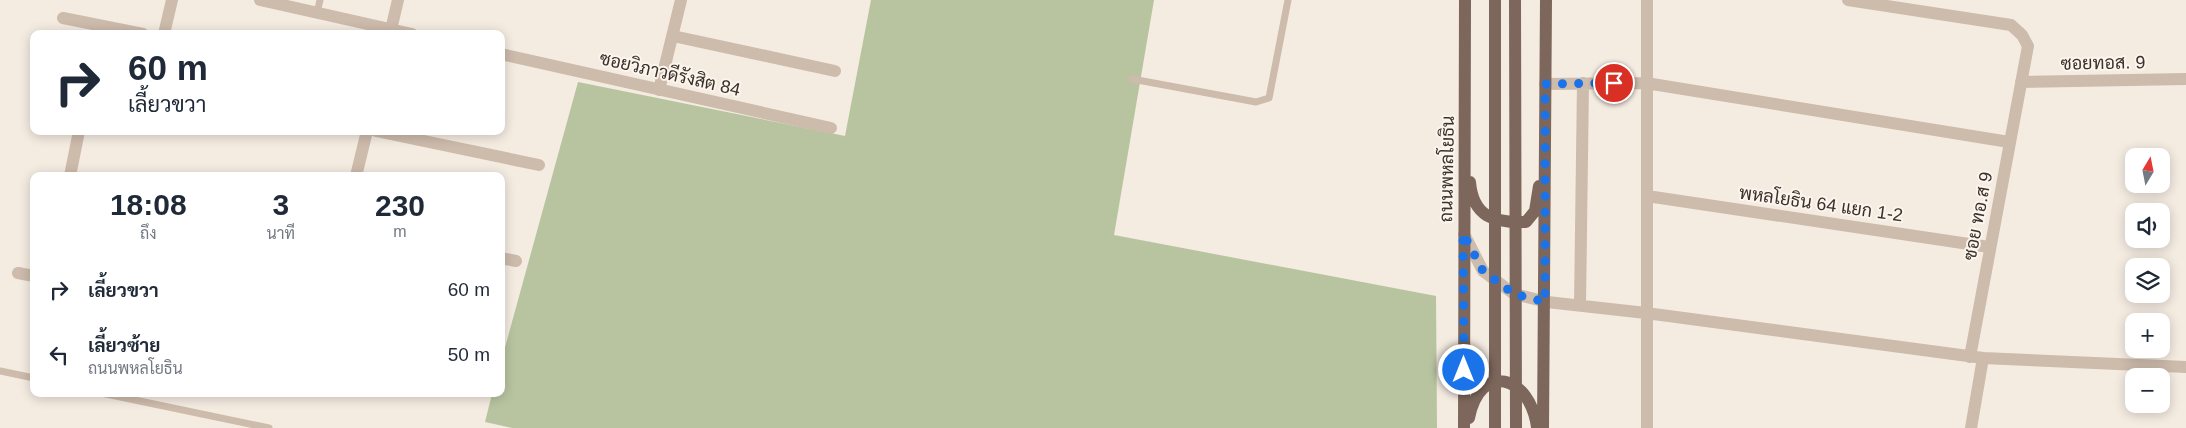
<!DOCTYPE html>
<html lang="th">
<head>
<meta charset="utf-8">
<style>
  body { margin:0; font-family:Arial,Sarabun,sans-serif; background:#f6f6f7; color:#1f2937; height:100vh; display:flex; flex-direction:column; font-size:19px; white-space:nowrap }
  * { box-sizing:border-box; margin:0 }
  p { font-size:16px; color:#747a83 }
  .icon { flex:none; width:28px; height:28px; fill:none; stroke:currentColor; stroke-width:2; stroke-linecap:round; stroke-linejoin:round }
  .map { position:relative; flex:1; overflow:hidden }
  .side { position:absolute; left:30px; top:172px; width:475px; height:225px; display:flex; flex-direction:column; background:#fff; border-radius:10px; box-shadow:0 2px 12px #0003 }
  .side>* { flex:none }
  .guide { position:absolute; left:30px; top:30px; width:475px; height:105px; border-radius:10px; box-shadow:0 2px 12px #0003; background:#fff; color:#1f2937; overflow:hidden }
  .needle { width:32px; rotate:10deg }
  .buttons { position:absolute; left:2125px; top:148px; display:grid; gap:10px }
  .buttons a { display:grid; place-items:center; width:45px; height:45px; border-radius:10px; background:#fff; box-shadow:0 2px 12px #0003; font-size:25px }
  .pin { position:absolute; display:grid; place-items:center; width:42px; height:42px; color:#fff; margin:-21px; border:2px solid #fff; border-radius:50%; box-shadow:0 1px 5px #0007 }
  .me { position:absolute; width:55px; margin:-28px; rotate:0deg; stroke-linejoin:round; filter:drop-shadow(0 0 4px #0008) }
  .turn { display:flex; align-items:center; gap:18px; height:105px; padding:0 15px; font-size:22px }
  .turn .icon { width:65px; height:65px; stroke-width:2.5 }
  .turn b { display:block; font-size:35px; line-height:42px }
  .eta { display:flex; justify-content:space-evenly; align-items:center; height:85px; text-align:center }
  .eta b { font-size:30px; font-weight:800; line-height:35px }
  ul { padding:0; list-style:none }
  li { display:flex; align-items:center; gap:15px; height:65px; padding:0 15px }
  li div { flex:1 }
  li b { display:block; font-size:19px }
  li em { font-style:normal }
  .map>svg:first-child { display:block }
  .green { fill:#b8c4a0 }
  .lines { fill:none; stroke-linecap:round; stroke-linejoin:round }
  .service { stroke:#cdbbac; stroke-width:7 }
  .minor { stroke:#cdbbac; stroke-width:12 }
  .primary { stroke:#7d675c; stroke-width:12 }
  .primary-bridge { stroke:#7d675c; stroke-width:12 }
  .route { stroke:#1a73e8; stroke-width:9; stroke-dasharray:0 16.2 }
  .labels { text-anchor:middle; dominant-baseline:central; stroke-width:4; stroke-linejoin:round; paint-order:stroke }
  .street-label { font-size:18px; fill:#3b302b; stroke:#fbf5ee }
</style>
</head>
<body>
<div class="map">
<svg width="2186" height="428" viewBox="0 0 2186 428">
  <rect width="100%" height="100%" fill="#f4ebe1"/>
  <path class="green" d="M871,0H1154L1114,235L1436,296L1437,428H512L485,422L492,394H501V362L578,82L845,136Z"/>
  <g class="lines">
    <path class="service" d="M317,13L320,0
      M1132,79L1256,102L1269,98L1288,0
      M0,371L34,378
      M106,394L269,428"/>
    <path class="minor" d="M260,0L412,34
      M1647,0V428
      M1848,0L2011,25L2022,35L2028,46L1970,357
      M63,18L143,34
      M164,34L172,0
      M390,34L398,0
      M673,36L835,71
      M501,54L831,128
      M2021,82L2186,79
      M1545,84L1646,83L2009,142
      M659,90L681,0
      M376,131L539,165
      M70,176L79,131
      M356,176L367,131
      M1647,196L1989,247
      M1464,234L1483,271L1514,294L1547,302L1646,313L1983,358L2186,367
      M501,258L516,261
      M18,273L34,276
      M1580,305L1583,83
      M1971,428L1983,358"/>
    <path class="primary" d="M1470,182C1473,217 1494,223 1526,222L1535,211L1539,186
      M1469,418C1480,361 1530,375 1537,427
      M1464,428L1465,0
      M1543,428L1546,0"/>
    <path class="primary-bridge" d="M1515,0L1516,428
      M1495,428V0"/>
  </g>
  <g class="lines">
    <path class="route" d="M1464,370L1463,233L1483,271L1514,294L1545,302V84L1614,83"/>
  </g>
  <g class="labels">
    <g class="street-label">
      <text transform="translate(2103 63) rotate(-1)">ซอยทอส. 9</text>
      <text transform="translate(670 74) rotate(13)">ซอยวิภาวดีรังสิต 84</text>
      <text transform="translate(1447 169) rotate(-89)">ถนนพหลโยธิน</text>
      <text transform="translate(1821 204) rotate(8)">พหลโยธิน 64 แยก 1-2</text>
      <text transform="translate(1978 216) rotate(-79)">ซอย ทอ.ส 9</text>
    </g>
  </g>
</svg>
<div class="buttons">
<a><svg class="needle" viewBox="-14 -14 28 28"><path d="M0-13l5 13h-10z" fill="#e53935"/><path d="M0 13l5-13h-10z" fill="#747a83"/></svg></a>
<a><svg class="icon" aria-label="sound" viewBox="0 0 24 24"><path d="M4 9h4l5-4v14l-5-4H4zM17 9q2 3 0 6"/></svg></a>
<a><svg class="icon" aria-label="layers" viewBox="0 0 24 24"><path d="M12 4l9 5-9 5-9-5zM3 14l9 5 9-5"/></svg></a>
<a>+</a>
<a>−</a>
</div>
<div class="pin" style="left:1614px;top:83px;background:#d93025"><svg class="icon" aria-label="arrive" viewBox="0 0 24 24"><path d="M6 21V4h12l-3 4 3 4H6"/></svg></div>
<svg class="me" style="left:1464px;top:370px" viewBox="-20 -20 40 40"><circle r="17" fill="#1a73e8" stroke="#fff" stroke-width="3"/><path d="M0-11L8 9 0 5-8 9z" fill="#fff"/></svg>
<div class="guide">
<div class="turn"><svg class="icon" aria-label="right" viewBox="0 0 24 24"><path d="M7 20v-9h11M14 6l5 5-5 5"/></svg><div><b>60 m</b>เลี้ยวขวา</div></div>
</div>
<section class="side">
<div class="eta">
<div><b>18:08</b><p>ถึง</p></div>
<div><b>3</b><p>นาที</p></div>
<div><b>230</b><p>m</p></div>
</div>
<ul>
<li><svg class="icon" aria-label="right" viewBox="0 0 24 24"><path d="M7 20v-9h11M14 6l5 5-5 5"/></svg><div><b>เลี้ยวขวา</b></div><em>60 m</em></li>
<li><svg class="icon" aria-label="left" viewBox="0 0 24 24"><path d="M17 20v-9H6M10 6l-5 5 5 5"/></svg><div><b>เลี้ยวซ้าย</b><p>ถนนพหลโยธิน</p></div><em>50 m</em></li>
</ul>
</section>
</div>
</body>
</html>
